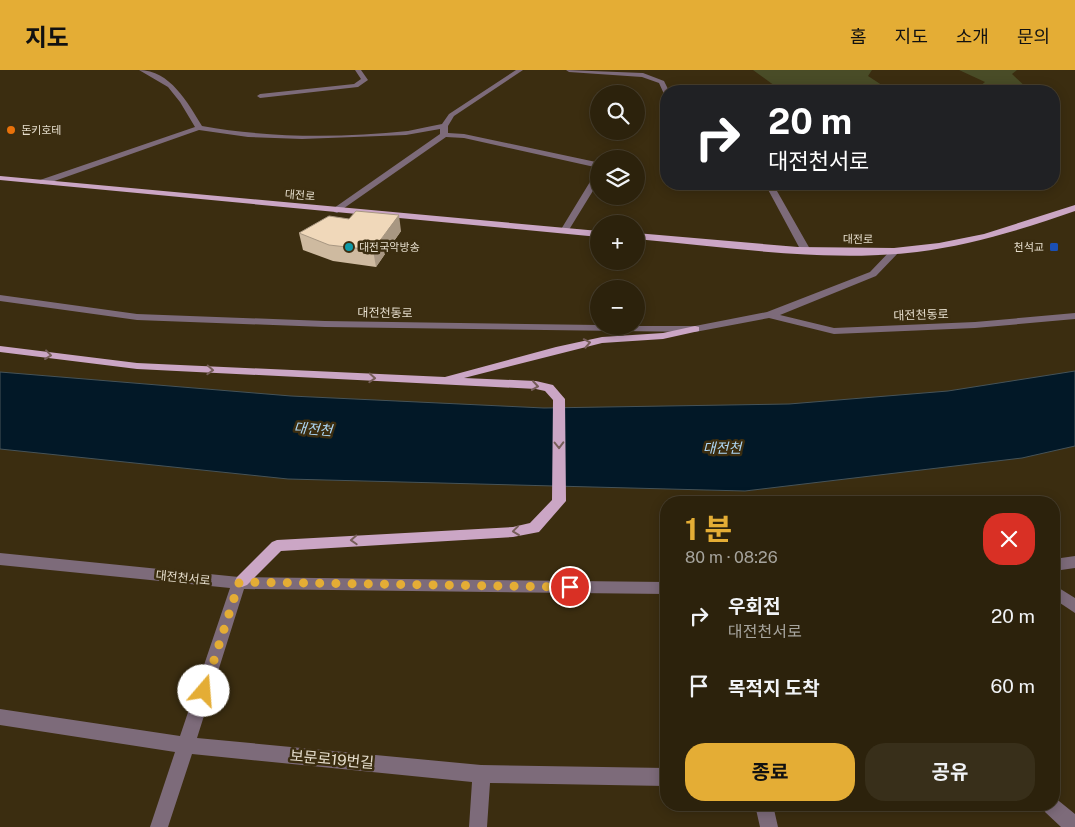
<!DOCTYPE html>
<html lang="ko">
<head>
<meta charset="utf-8">
<style>
  body { margin:0; font-family:"Public Sans","Noto Sans KR",sans-serif; background:#382f1a; color:#f1f3f6; height:100vh; display:flex; flex-direction:column; font-size:19px; white-space:nowrap }
  * { box-sizing:border-box; margin:0 }
  p { font-size:16px; color:#a6a49d }
  .icon { flex:none; width:28px; height:28px; fill:none; stroke:currentColor; stroke-width:2; stroke-linecap:round; stroke-linejoin:round }
  .map { position:relative; flex:1; overflow:hidden }
  .details { position:absolute; left:660px; top:426px; width:400px; height:315px; display:flex; flex-direction:column; background:#2c220c; border-radius:20px; box-shadow:0 2px 12px #0003,0 0 0 1px #483f2d }
  .details>* { flex:none }
  .guide { position:absolute; left:660px; top:15px; width:400px; height:105px; border-radius:20px; box-shadow:0 2px 12px #0003,0 0 0 1px #483f2d; background:#202124; color:#fff; overflow:hidden }
  .buttons { position:absolute; left:590px; top:15px; display:grid; gap:10px }
  .buttons a { display:grid; place-items:center; width:55px; height:55px; border-radius:50%; background:#2c220c; box-shadow:0 2px 12px #0003,0 0 0 1px #483f2d; font-size:25px }
  .pin { position:absolute; display:grid; place-items:center; width:42px; height:42px; color:#fff; margin:-21px; border:2px solid #fff; border-radius:50%; box-shadow:0 1px 5px #0007 }
  .me { position:absolute; width:55px; margin:-28px; rotate:18deg; stroke-linejoin:round; filter:drop-shadow(0 0 4px #0008) }
  .turn { display:flex; align-items:center; gap:18px; height:105px; padding:0 25px; font-size:22px }
  .turn .icon { width:65px; height:65px; stroke-width:2.5 }
  .turn b { display:block; font-size:35px; line-height:42px }
  .round { display:grid; place-items:center; flex:none; width:52px; height:52px; border-radius:20px; background:#382f1a }
  .head { display:flex; align-items:center; justify-content:space-between; height:85px; padding:0 25px }
  h1 { font-size:30px; font-weight:700; line-height:38px; color:#e4ad35 }
  .cta { display:flex; gap:10px; margin-top:auto; padding:10px 25px }
  .cta a { flex:1; height:58px; border-radius:20px; background:#e4ad35; color:#111; font-size:20px; font-weight:700; line-height:58px; text-align:center }
  .cta a+a { background:#382f1a; color:#f1f3f6 }
  ul { padding:0; list-style:none }
  li { display:flex; align-items:center; gap:15px; height:70px; padding:0 25px }
  li div { flex:1 }
  li b { display:block; font-size:19px }
  li em { font-style:normal }
  header { display:flex; align-items:center; gap:30px; box-sizing:border-box; height:70px; padding:0 25px; background:#e4ad35; color:#111 }
  header strong { font-size:24px }
  nav { display:flex; gap:28px; margin-inline-start:auto; font-size:18px }
  .map>svg:first-child { display:block }
  .green { fill:#494c27 }
  .water { fill:#021827; stroke:#465358 }
  .lines { fill:none; stroke-linecap:round; stroke-linejoin:round }
  .minor { fill:#7d6b7a; fill-rule:evenodd }
  .major { fill:#cba6c5; fill-rule:evenodd }
  .wall { fill:#cebaa0 }
  .shaded-wall { fill:#a89782 }
  .building { fill:#f0d8ba; stroke:#a89782 }
  .oneway { stroke:#755d58 }
  .route { stroke:#e4ad35; stroke-width:9; stroke-dasharray:0 16.2 }
  .food-dot { fill:#e8710a; stroke:#3b2d10; stroke-width:2 }
  .culture-dot { fill:#0f9aa8; stroke:#3b2d10; stroke-width:2 }
  .transit-dot { fill:#1a4fb4; stroke:#3b2d10; stroke-width:2 }
  .labels { text-anchor:middle; dominant-baseline:central; stroke-width:5; stroke-linejoin:round; paint-order:stroke }
  .far-poi-label { font-size:11px; fill:#e5ddcc; stroke:#3b2d10; text-anchor:start }
  .far-street-label { font-size:11px; fill:#e5ddcc; stroke:#3b2d10 }
  .street-label { font-size:12px; fill:#e5ddcc; stroke:#3b2d10 }
  .water-label { font-size:14px; font-style:italic; fill:#add6f4; stroke:#3b2d10 }
  .near-street-label { font-size:15px; fill:#e5ddcc; stroke:#3b2d10 }
</style>
</head>
<body>
<header>
<strong>지도</strong>
<nav><a>홈</a><a>지도</a><a>소개</a><a>문의</a></nav>
</header>
<div class="map">
<svg width="1075" height="757" viewBox="0 0 1075 757">
  <rect width="100%" height="100%" fill="#3b2d10"/>
  <path class="green" d="M753,0H872L868,6L891,21H782Z
    M959,0H1017L1012,4L1030,21H974L985,12Z"/>
  <path class="water" d="M1075,301V376L1022,388L745,421L288,409L0,379V302L291,326L544,338L789,334L948,321Z"/>
  <g class="lines">
    <path class="minor" d="M139,0C170,0 188,33 202,56C269,68 340,68 408,61C419,59 430,56 442,54L449,44L516,0H523L454,46L448,56V63L464,64L596,92H599V98L464,68L446,67L337,143L334,142V138L440,64V59L406,65L302,69L248,67L199,60L46,114H40V110L195,57L180,32L168,17Z
      M355,0H361L368,10L358,17L260,28L257,26L260,24L354,14L361,9Z
      M566,0L643,3L664,11L669,21H666V25L664,24L659,13L642,7L569,2Z
      M596,102H599V111L567,163H561L560,161Z
      M765,114H773L810,179L808,181H802L800,179Z
      M895,178L900,181L876,206L780,245L834,258L975,252L1075,243V249L975,258L834,264L769,248L695,262L325,257L137,250L0,231V225L137,244L325,251L599,255V256H695L767,242L870,202L892,179Z
      M0,483L239,507L666,512V524L244,519L197,668L481,695L666,698V716L490,713L487,757H469L472,712L192,684L168,757H150L175,682L0,655V639L180,666L230,518L0,495Z
      M1075,486V498L1054,501V489Z
      M1054,515L1075,528V543L1054,529Z
      M1054,727L1075,744V757H1061L1045,742L1043,735H1054Z
      M755,735H773L778,757H760Z"/>
    <path class="major" d="M0,106L599,161V167L0,110Z
      M1075,135V141C1024,159 971,175 917,182C826,193 727,177 636,169V163L798,177L894,178L939,173L984,164Z
      M695,256L699,257V261L663,269L602,273L464,308L536,311L553,315L565,329L566,431L539,462L513,467L281,481L247,515L242,517L237,515L235,511L237,507L272,472L277,470L513,457L530,453L552,430L553,330L545,321L536,319L137,299L0,282V276L137,293L445,307L556,277L602,267L663,263Z"/>
  </g>
  <path class="wall" d="M401,161L376,197L333,191L303,180L299,163Z"/>
  <path class="shaded-wall" d="M399,145L401,161L376,197L373,180Z"/>
  <path class="building" d="M356,141L399,145L373,180L329,175L299,163L329,146L349,149Z"/>
  <defs><path id="oneway-chevron" d="M-2-3.5L2.5 0L-2 3.5" fill="none" stroke-width="1.6" stroke-linecap="round" stroke-linejoin="round" transform="scale(1.25)"/></defs>
  <g class="oneway">
    <use href="#oneway-chevron" transform="translate(587 273) rotate(-11)"/>
    <use href="#oneway-chevron" transform="translate(48 285) rotate(7)"/>
    <use href="#oneway-chevron" transform="translate(210 300) rotate(3)"/>
    <use href="#oneway-chevron" transform="translate(372 308) rotate(3)"/>
    <use href="#oneway-chevron" transform="translate(535 316) rotate(8)"/>
    <use href="#oneway-chevron" transform="translate(559 375) rotate(89)"/>
    <use href="#oneway-chevron" transform="translate(516 461) rotate(173)"/>
    <use href="#oneway-chevron" transform="translate(354 470) rotate(177)"/>
  </g>
  <g class="lines">
    <path class="route" d="M204,621L239,513L242,512L570,517"/>
  </g>
  <circle class="food-dot" cx="11" cy="60" r="5"/>
  <circle class="culture-dot" cx="349" cy="177" r="5"/>
  <rect class="transit-dot" x="1049" y="172" width="10" height="10" rx="2.5"/>
  <g class="labels">
    <g class="far-poi-label">
      <text x="21" y="60">돈키호테</text>
      <text x="359" y="177">대전국악방송</text>
      <text x="1044" y="177" text-anchor="end">천석교</text>
    </g>
    <g class="far-street-label">
      <text transform="translate(300 125) rotate(5)">대전로</text>
      <text transform="translate(858 169) rotate(1)">대전로</text>
    </g>
    <g class="street-label">
      <text transform="translate(385 243) rotate(1)">대전천동로</text>
      <text transform="translate(921 245) rotate(-2)">대전천동로</text>
      <text transform="translate(183 508) rotate(6)">대전천서로</text>
    </g>
    <g class="water-label">
      <text transform="translate(313 359) rotate(5)">대전천</text>
      <text x="722" y="378">대전천</text>
    </g>
    <g class="near-street-label">
      <text transform="translate(332 689) rotate(5)">보문로19번길</text>
    </g>
  </g>
</svg>
<div class="buttons">
<a><svg class="icon" aria-label="search" viewBox="0 0 24 24"><circle cx="10" cy="10" r="6"/><path d="M15 15l6 6"/></svg></a>
<a><svg class="icon" aria-label="layers" viewBox="0 0 24 24"><path d="M12 4l9 5-9 5-9-5zM3 14l9 5 9-5"/></svg></a>
<a>+</a>
<a>−</a>
</div>
<div class="pin" style="left:570px;top:517px;background:#d93025"><svg class="icon" aria-label="arrive" viewBox="0 0 24 24"><path d="M6 21V4h12l-3 4 3 4H6"/></svg></div>
<svg class="me" style="left:204px;top:621px" viewBox="-20 -20 40 40"><circle r="19" fill="#fff"/><path d="M0-13L10 11 0 6-10 11z" fill="#e4ad35"/></svg>
<div class="guide">
<div class="turn"><svg class="icon" aria-label="right" viewBox="0 0 24 24"><path d="M7 20v-9h11M14 6l5 5-5 5"/></svg><div><b>20 m</b>대전천서로</div></div>
</div>
<section class="details">
<div class="head"><div><h1>1 분</h1><p>80 m · 08:26</p></div><a class="round" style="background:#d93025;color:#fff"><svg class="icon" aria-label="close" viewBox="0 0 24 24"><path d="M6 6l12 12M18 6L6 18"/></svg></a></div>
<ul>
<li><svg class="icon" aria-label="right" viewBox="0 0 24 24"><path d="M7 20v-9h11M14 6l5 5-5 5"/></svg><div><b>우회전</b><p>대전천서로</p></div><em>20 m</em></li>
<li><svg class="icon" aria-label="arrive" viewBox="0 0 24 24"><path d="M6 21V4h12l-3 4 3 4H6"/></svg><div><b>목적지 도착</b></div><em>60 m</em></li>
</ul>
<div class="cta"><a>종료</a><a>공유</a></div>
</section>
</div>
</body>
</html>
